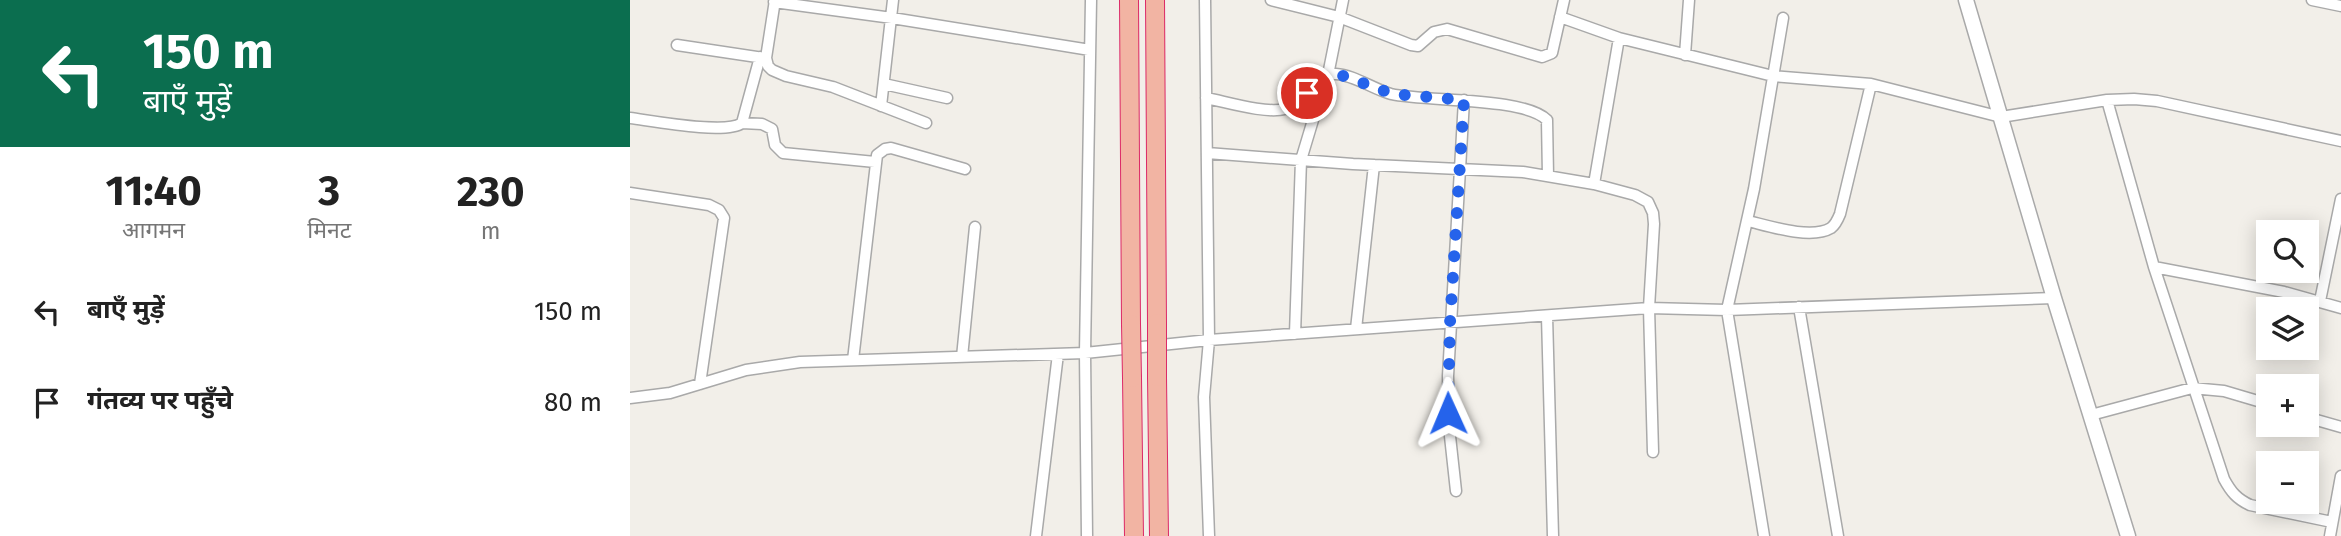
<!DOCTYPE html>
<html lang="hi">
<head>
<meta charset="utf-8">
<style>
  body { margin:0; font-family:"Fira Sans","Noto Sans Devanagari",sans-serif; background:#f2f2f2; color:#222; height:100vh; display:flex; flex-direction:column; font-size:26px; white-space:nowrap }
  * { box-sizing:border-box; margin:0 }
  p { font-size:23px; color:#767676 }
  .icon { flex:none; width:38px; height:38px; fill:none; stroke:currentColor; stroke-width:2; stroke-linecap:round; stroke-linejoin:round }
  .map { position:relative; flex:1; overflow:hidden }
  .side { display:flex; flex-direction:column; background:#fff; width:630px }
  .side>* { flex:none }
  .top-card { background:#0b6e4f; color:#fff; overflow:hidden }
  .controls { position:absolute; left:1626px; top:220px; display:grid; gap:14px }
  .controls a { display:grid; place-items:center; width:63px; height:63px; border-radius:0px; background:#fff; box-shadow:0 4px 18px #0003; font-size:35px }
  .pin { position:absolute; display:grid; place-items:center; width:60px; height:60px; color:#fff; margin:-30px; border:4px solid #fff; border-radius:50%; box-shadow:0 2px 7px #0007 }
  .me { position:absolute; width:77px; margin:-38px; rotate:359deg; stroke-linejoin:round; filter:drop-shadow(0 0 5px #0008) }
  .turn { display:flex; align-items:center; gap:24px; height:147px; padding:0 28px; font-size:32px }
  .turn .icon { width:91px; height:91px; stroke-width:2.5 }
  .turn b { display:block; font-size:49px; line-height:60px }
  .eta { display:flex; justify-content:space-evenly; align-items:center; height:119px; text-align:center }
  .eta b { font-size:42px; font-weight:700; line-height:49px }
  ul { padding:0; list-style:none }
  li { display:flex; align-items:center; gap:21px; height:91px; padding:0 28px }
  li div { flex:1 }
  li b { display:block; font-size:26px }
  li em { font-style:normal }
  main { display:flex; flex:1; min-height:0 }
  .map>svg:first-child { display:block }
  .lines { fill:none; stroke-linecap:round; stroke-linejoin:round }
  .minor-casing { stroke:#a9a9a9; stroke-width:13 }
  .tertiary-casing { stroke:#a9a9a9; stroke-width:17 }
  .trunk-casing { stroke:#dc2a67; stroke-width:20 }
  .minor { stroke:#fff; stroke-width:10 }
  .tertiary { stroke:#fff; stroke-width:14 }
  .trunk { stroke:#f2b4a3; stroke-width:18 }
  .trunk-bridge-casing { stroke:#dc2a67; stroke-width:20; stroke-linecap:butt }
  .trunk-bridge { stroke:#f2b4a3; stroke-width:18 }
  .route { stroke:#2563eb; stroke-width:12; stroke-dasharray:0 21.6 }
</style>
</head>
<body>
<main>
<section class="side">
<div class="top-card">
<div class="turn"><svg class="icon" aria-label="left" viewBox="0 0 24 24"><path d="M17 20v-9H6M10 6l-5 5 5 5"/></svg><div><b>150 m</b>बाएँ मुड़ें</div></div>
</div>
<div class="eta">
<div><b>11:40</b><p>आगमन</p></div>
<div><b>3</b><p>मिनट</p></div>
<div><b>230</b><p>m</p></div>
</div>
<ul>
<li><svg class="icon" aria-label="left" viewBox="0 0 24 24"><path d="M17 20v-9H6M10 6l-5 5 5 5"/></svg><div><b>बाएँ मुड़ें</b></div><em>150 m</em></li>
<li><svg class="icon" aria-label="arrive" viewBox="0 0 24 24"><path d="M6 21V4h12l-3 4 3 4H6"/></svg><div><b>गंतव्य पर पहुँचे</b></div><em>80 m</em></li>
</ul>
</section>
<div class="map">
<svg width="1711" height="536" viewBox="0 0 1711 536">
  <rect width="100%" height="100%" fill="#f2efe9"/>
  <g class="lines">
    <defs>
      <path id="minor" d="M145,0L136,58L138,66L142,70L156,76L203,87L296,123
        M575,0L579,340L574,397L579,536
        M641,0L709,17L781,45L788,46L804,32L817,29L912,57L922,53L934,0
        M1682,0L1711,6
        M144,2L262,18L460,50
        M930,17L989,38L1143,76L1241,84L1371,117L1477,100L1504,99L1527,101L1711,141
        M47,45L134,58
        M1055,55L1059,0
        M698,75L713,0
        M254,84L317,98
        M576,98C597,102 635,114 655,109C675,104 685,73 706,74C724,75 743,89 761,94C796,102 895,97 917,120L918,176
        M1477,100L1524,267L1594,479C1601,492 1607,499 1620,505L1702,522
        M251,106L263,0
        M0,118C23,121 96,135 112,123L130,57
        M112,123L132,124L142,129L145,145L153,153L245,162
        M577,153L723,164L893,172L964,184L1005,195L1018,202L1023,213L1024,224L1019,308L1023,452
        M964,184L989,38
        M0,193L79,205L89,210L94,218L70,384
        M1118,221C1139,226 1181,240 1201,228C1205,225 1208,219 1210,214L1241,84
        M1524,267L1654,292L1711,308
        M1690,301L1711,199
        M1169,307L1208,536
        M917,316L923,536
        M726,329L744,165
        M665,334L671,160L683,120
        M332,357L345,227
        M223,360L247,155L255,149L261,148L335,169
        M0,398L40,393L116,370L170,362L455,353L579,340L1019,308L1097,310L1424,298
        M1461,415L1562,388L1594,391L1638,404
        M1676,417L1711,427
        M826,491L819,427L818,376L834,100
        M406,536L428,354
        M457,536L455,353L461,0
        M1134,536L1097,310L1124,189L1153,18
        M1700,536L1711,476"/>
      <path id="tertiary" d="M1336,0L1424,298L1498,536"/>
      <path id="trunk" d="M499,0L501,324
        M525,0L527,323
        M527,377L529,536
        M502,378L504,536"/>
    </defs>
    <use href="#minor" class="minor-casing"/>
    <use href="#tertiary" class="tertiary-casing"/>
    <use href="#trunk" class="trunk-casing"/>
    <use href="#minor" class="minor"/>
    <use href="#tertiary" class="tertiary"/>
    <use href="#trunk" class="trunk"/>
    <defs>
      <path id="trunk-bridge" d="M527,323V377
        M501,324L502,378"/>
    </defs>
    <use href="#trunk-bridge" class="trunk-bridge-casing"/>
    <use href="#trunk-bridge" class="trunk-bridge"/>
  </g>
  <g class="lines">
    <path class="route" d="M677,93L698,75L708,74L763,94L834,100L820,323L818,413"/>
  </g>
</svg>
<div class="controls">
<a><svg class="icon" aria-label="search" viewBox="0 0 24 24"><circle cx="10" cy="10" r="6"/><path d="M15 15l6 6"/></svg></a>
<a><svg class="icon" aria-label="layers" viewBox="0 0 24 24"><path d="M12 4l9 5-9 5-9-5zM3 14l9 5 9-5"/></svg></a>
<a>+</a>
<a>−</a>
</div>
<div class="pin" style="left:677px;top:93px;background:#d93025"><svg class="icon" aria-label="arrive" viewBox="0 0 24 24"><path d="M6 21V4h12l-3 4 3 4H6"/></svg></div>
<svg class="me" style="left:818px;top:413px" viewBox="-20 -20 40 40"><path d="M0-17L14 15 0 8-14 15z" fill="#2563eb" stroke="#fff" stroke-width="4"/></svg>
</div>
</main>
</body>
</html>
